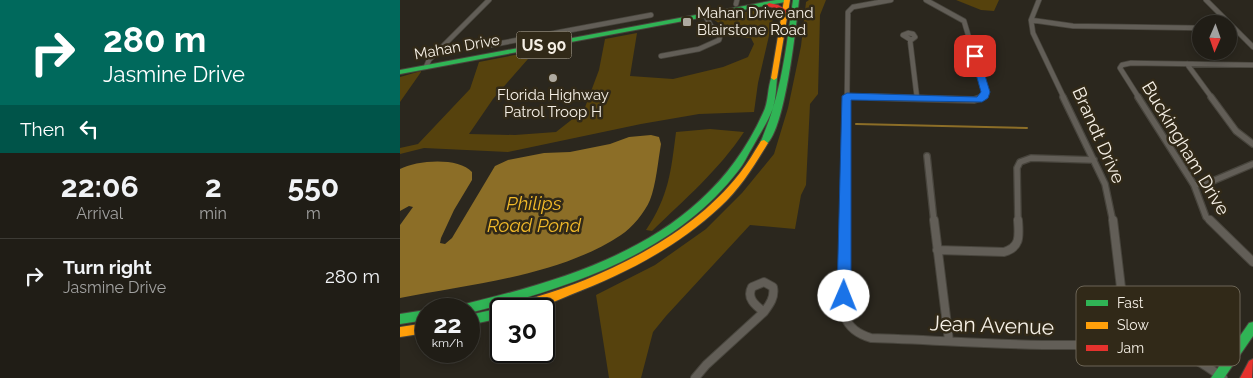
<!DOCTYPE html>
<html lang="en">
<head>
<meta charset="utf-8">
<style>
  body { margin:0; font-family:Raleway,sans-serif; background:#2d2a23; color:#f1f3f6; height:100vh; display:flex; flex-direction:column; font-size:19px; white-space:nowrap }
  * { box-sizing:border-box; margin:0 }
  p { font-size:16px; color:#a2a2a1 }
  .icon { flex:none; width:28px; height:28px; fill:none; stroke:currentColor; stroke-width:2; stroke-linecap:round; stroke-linejoin:round }
  .map { position:relative; flex:1; overflow:hidden }
  .side { display:flex; flex-direction:column; background:#201d16; width:400px }
  .side>* { flex:none }
  .hud { background:#00695c; color:#fff; overflow:hidden }
  .needle { width:32px; rotate:182deg }
  .fabs { position:absolute; left:792px; top:15px; display:grid; gap:10px }
  .fabs a { display:grid; place-items:center; width:45px; height:45px; border-radius:50%; background:#201d16; box-shadow:0 2px 8px #0003,0 0 0 1px #3d3b35; font-size:25px }
  .speed { position:absolute; left:15px; top:298px; display:flex; gap:10px; font-size:25px; font-weight:700; text-align:center }
  .speed>* { display:grid; place-content:center; width:65px; height:65px; border-radius:50%; background:#201d16; box-shadow:0 2px 8px #0003,0 0 0 1px #3d3b35; line-height:1 }
  .speed small { font-size:12px; font-weight:400 }
  .speed .limit { border:2px solid #111; border-radius:8px; background:#fff; color:#111 }
  .pin { position:absolute; display:grid; place-items:center; width:42px; height:42px; color:#fff; margin:-21px; border-radius:10px; box-shadow:0 2px 8px #0006 }
  .me { position:absolute; width:55px; margin:-28px; rotate:1deg; stroke-linejoin:round; filter:drop-shadow(0 0 4px #0008) }
  .turn { display:flex; align-items:center; gap:18px; height:105px; padding:0 20px; font-size:22px }
  .turn .icon { width:65px; height:65px; stroke-width:2.5 }
  .turn b { display:block; font-size:35px; line-height:42px }
  .then { display:flex; align-items:center; height:48px; padding:0 20px; background:#0003; gap:10px; font-size:19px }
  .eta { display:flex; justify-content:space-evenly; align-items:center; height:85px; text-align:center }
  .eta b { font-size:30px; font-weight:700; line-height:35px }
  ul { padding:0; list-style:none }
  li { display:flex; align-items:center; gap:15px; height:75px; padding:0 20px; border-top:1px solid #3d3b35 }
  li div { flex:1 }
  li b { display:block; font-size:19px }
  li em { font-style:normal }
  main { display:flex; flex:1; min-height:0 }
  .map>svg:first-child { display:block }
  .green { fill:#56420d }
  .water { fill:#8c6e27 }
  .lines { fill:none; stroke-linecap:round; stroke-linejoin:round }
  .stream { stroke:#8c6e27; stroke-width:2 }
  .street-far2-casing { stroke:#48453d; stroke-width:6 }
  .street-far1-casing { stroke:#48453d; stroke-width:8 }
  .street-casing { stroke:#48453d; stroke-width:10 }
  .fast-casing { stroke:#48453d; stroke-width:2 }
  .slow-casing { stroke:#48453d; stroke-width:2 }
  .jam-casing { stroke:#48453d; stroke-width:2 }
  .street-far2 { stroke:#625e57; stroke-width:4.5 }
  .street-far1 { stroke:#625e57; stroke-width:5.5 }
  .street { stroke:#625e57; stroke-width:8 }
  .fast { fill:#30b455; fill-rule:evenodd }
  .slow { fill:#ff9f0a; fill-rule:evenodd }
  .jam { fill:#e5322d; fill-rule:evenodd }
  .route { fill:#1a73e8; stroke:#114b97 }
  .poi-dot { fill:#afaaa0; stroke:#312918; stroke-width:2 }
  .labels { text-anchor:middle; dominant-baseline:central; stroke-width:5; stroke-linejoin:round; paint-order:stroke }
  .far-poi-label { font-size:15px; fill:#f6f0e6; stroke:#312918; text-anchor:start }
  .far-street-label { font-size:15px; fill:#f6f0e6; stroke:#312918 }
  .shield { fill:#312918; stroke:#bbb4a8; stroke-width:1 }
  .shield-label { font-size:16px; font-weight:bold; fill:#f6f0e6 }
  .street-label { font-size:18px; fill:#f6f0e6; stroke:#312918 }
  .water-label { font-size:19px; font-style:italic; fill:#f1b929; stroke:#312918 }
  .near-street-label { font-size:21px; fill:#f6f0e6; stroke:#312918 }
  .key { fill:#312918; stroke:#6c6556; stroke-width:1 }
  .key-label { font-size:14px; fill:#f6f0e6 }
</style>
</head>
<body>
<main>
<section class="side">
<div class="hud">
<div class="turn"><svg class="icon" aria-label="right" viewBox="0 0 24 24"><path d="M7 20v-9h11M14 6l5 5-5 5"/></svg><div><b>280 m</b>Jasmine Drive</div></div>
<div class="then">Then<svg class="icon" aria-label="left" viewBox="0 0 24 24"><path d="M17 20v-9H6M10 6l-5 5 5 5"/></svg></div>
</div>
<div class="eta">
<div><b>22:06</b><p>Arrival</p></div>
<div><b>2</b><p>min</p></div>
<div><b>550</b><p>m</p></div>
</div>
<ul>
<li><svg class="icon" aria-label="right" viewBox="0 0 24 24"><path d="M7 20v-9h11M14 6l5 5-5 5"/></svg><div><b>Turn right</b><p>Jasmine Drive</p></div><em>280 m</em></li>
</ul>
</section>
<div class="map">
<svg width="853" height="378" viewBox="0 0 853 378">
  <rect width="100%" height="100%" fill="#2b271e"/>
  <path class="green" d="M409,0H426L420,15L418,94L410,104L406,185L401,195L395,229L350,225L266,316L253,332L241,378H209L196,295L255,265L306,229L342,193L374,154L388,108L401,46L406,2Z
    M556,0H599L594,11L581,10Z
    M364,8L375,10L358,83L354,112L299,114L241,124L108,152L24,148L0,154V148L18,144L70,89L79,62L135,51L93,99L69,134L115,135L156,132L184,110L199,70L205,39L237,33L230,76L273,79L323,67L348,57L354,44L351,38L330,36L323,26L313,19Z
    M21,71V72L0,102V77Z
    M310,129L344,132C319,170 284,200 252,231L246,230C269,196 271,171 276,132Z"/>
  <path class="water" d="M251,135L259,137L261,144C258,161 256,185 250,200C245,212 232,228 221,235C159,276 72,284 0,298V225L13,207L9,206L0,211V169C17,160 59,157 72,172V180L54,210L41,238L40,243L45,244L52,238L95,166L108,160L144,153L170,152L210,144L229,137Z"/>
  <g class="lines">
    <path class="stream" d="M456,124L627,128"/>
    <defs>
      <path id="street-far2" d="M526,0L564,21L585,92V96L580,98
        M639,0L631,20L633,33L664,98
        M806,0L853,47
        M336,4L337,0
        M631,20L673,26L801,28
        M508,33L513,34L515,37L511,40L503,35Z
        M510,40L517,98
        M91,45L251,15
        M261,56L299,49L319,40L321,33L311,26L305,15
        M787,64L812,98
        M26,67L29,60L89,0
        M447,96L510,98
        M447,98L448,12L453,7L491,0
        M739,98L720,68L722,65L731,63L853,65"/>
      <path id="street-far1" d="M470,97L574,100L583,97
        M663,97L705,184L713,222
        M738,97L794,185L806,217L811,222
        M811,97L836,131L853,144
        M527,156L534,222
        M794,185L808,183L853,164
        M445,222L447,97
        M618,222L617,168L620,162L631,158L694,160"/>
      <path id="street" d="M445,220L444,315C449,328 458,334 471,338C540,340 608,346 677,345C698,345 717,335 737,338C769,343 798,359 823,378
        M534,220L549,341
        M713,220L724,313L730,337
        M810,220L853,262
        M537,250L604,252C621,247 619,236 618,220
        M364,282L373,287C375,297 370,304 364,312C355,305 346,298 352,287Z
        M295,378L306,365L364,312"/>
      <path id="fast" d="M376,0H388L385,2L0,74V70Z
        M393,0H399C396,25 385,136 364,146L360,143C381,97 386,49 393,0Z
        M372,76H376L377,78C376,88 376,98 373,108C368,122 359,135 352,148C347,156 344,164 338,171C273,255 168,288 69,313V309H60L61,305L65,304C186,275 308,236 363,113C369,102 367,88 372,76Z
        M101,308L103,309H101V318L69,325V315Z
        M26,310V320L0,324V314Z
        M853,322V336L824,378H811L849,323Z"/>
      <path id="slow" d="M384,0H390L377,78L374,80L371,78Z
        M364,140L368,143C354,166 340,189 320,207C277,247 225,274 170,295C158,300 144,307 131,309C125,309 118,309 112,309L113,305C137,296 161,290 185,280C243,256 301,223 340,173C348,163 354,152 361,141Z
        M26,323V333L0,337V327Z"/>
      <path id="jam" d="M369,3L378,5L388,11L385,13L374,8L367,6L366,5Z
        M853,359L852,378H840L849,361Z"/>
    </defs>
    <use href="#street-far2" class="street-far2-casing"/>
    <use href="#street-far1" class="street-far1-casing"/>
    <use href="#street" class="street-casing"/>
    <use href="#fast" class="fast-casing"/>
    <use href="#slow" class="slow-casing"/>
    <use href="#jam" class="jam-casing"/>
    <use href="#street-far2" class="street-far2"/>
    <use href="#street-far1" class="street-far1"/>
    <use href="#street" class="street"/>
    <use href="#fast" class="fast"/>
    <use href="#slow" class="slow"/>
    <use href="#jam" class="jam"/>
  </g>
  <path class="route" d="M575,53L579,56L590,92L588,98L582,102L451,100V296L449,300L444,302L439,300L437,296L442,96L447,93L577,97L581,92L571,56Z"/>
  <g class="poi-dot">
    <rect x="282" y="17" width="10" height="10" rx="2.5"/>
    <circle cx="153" cy="78" r="5"/>
  </g>
  <g class="labels">
    <g class="far-poi-label">
      <text x="297" y="13">Mahan Drive and<tspan x="297" dy="17">Blairstone Road</tspan></text>
      <text x="153" y="95" text-anchor="middle">Florida Highway<tspan x="153" dy="17">Patrol Troop H</tspan></text>
    </g>
    <g class="far-street-label">
      <text transform="translate(57 47) rotate(-10)">Mahan Drive</text>
    </g>
    <rect class="shield" x="116.5" y="31.5" width="55" height="27" rx="4"/>
    <g class="shield-label">
      <text x="144" y="45">US 90</text>
    </g>
    <g class="street-label">
      <text transform="translate(699 135) rotate(66)">Brandt Drive</text>
      <text transform="translate(786 148) rotate(59)">Buckingham Drive</text>
    </g>
    <g class="water-label">
      <text x="134" y="203">Philips<tspan x="134" dy="22">Road Pond</tspan></text>
    </g>
    <g class="near-street-label">
      <text transform="translate(592 325) rotate(2)">Jean Avenue</text>
    </g>
  </g>
  <rect x="676" y="286" width="164" height="80" rx="8" class="key"/>
  <rect x="686" y="300" width="22" height="6" fill="#30b455"/>
  <rect x="686" y="322" width="22" height="7" fill="#ff9f0a"/>
  <rect x="686" y="345" width="22" height="6" fill="#e5322d"/>
  <g class="key-label">
    <text x="717" y="308">Fast</text>
    <text x="717" y="330">Slow</text>
    <text x="717" y="353">Jam</text>
  </g>
</svg>
<div class="fabs">
<a><svg class="needle" viewBox="-14 -14 28 28"><path d="M0-13l5 13h-10z" fill="#e53935"/><path d="M0 13l5-13h-10z" fill="#a2a2a1"/></svg></a>
</div>
<div class="speed"><div>22<small>km/h</small></div><div class="limit">30</div></div>
<div class="pin" style="left:575px;top:56px;background:#d93025"><svg class="icon" aria-label="arrive" viewBox="0 0 24 24"><path d="M6 21V4h12l-3 4 3 4H6"/></svg></div>
<svg class="me" style="left:444px;top:296px" viewBox="-20 -20 40 40"><circle r="19" fill="#fff"/><path d="M0-13L10 11 0 6-10 11z" fill="#1a73e8"/></svg>
</div>
</main>
</body>
</html>
